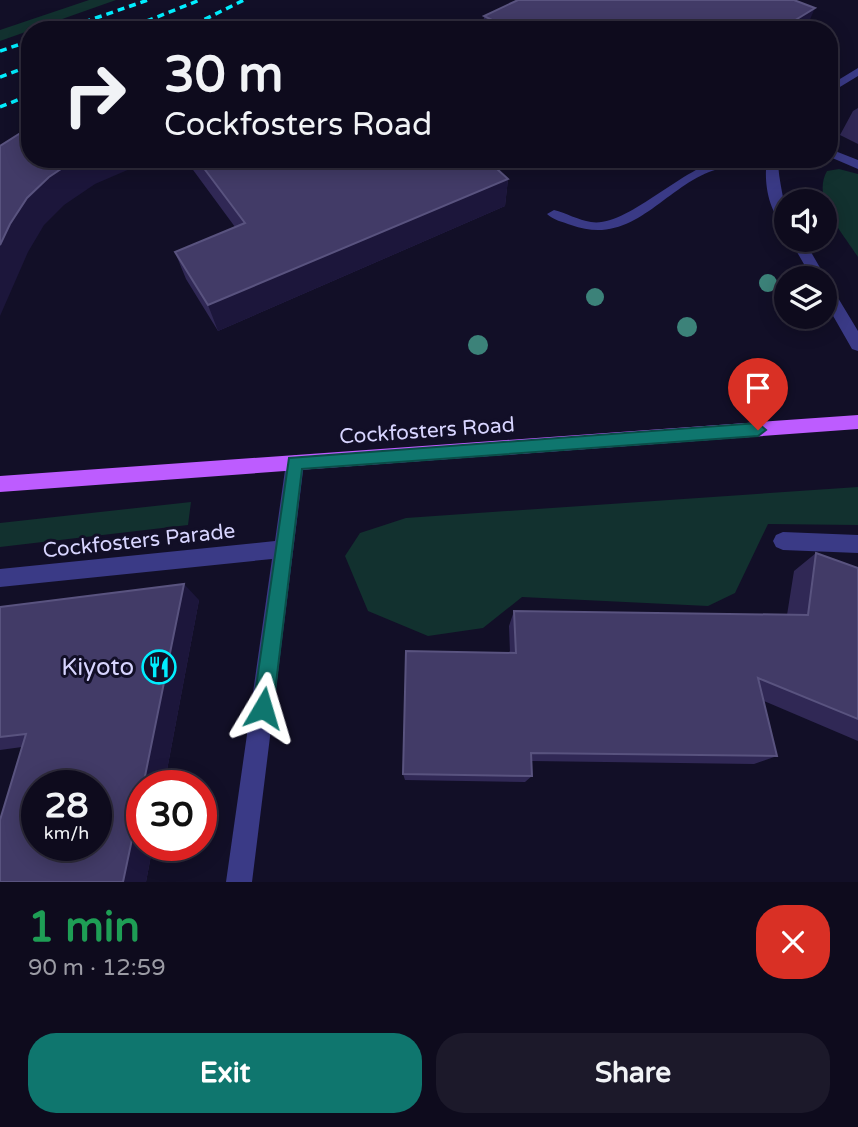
<!DOCTYPE html>
<html lang="en">
<head>
<meta charset="utf-8">
<style>
  body { margin:0; font-family:"Varela Round",sans-serif; background:#1c192a; color:#f1f3f6; height:100vh; display:flex; flex-direction:column; font-size:26px; white-space:nowrap }
  * { box-sizing:border-box; margin:0 }
  p { font-size:23px; color:#9b9ba4 }
  .icon { flex:none; width:38px; height:38px; fill:none; stroke:currentColor; stroke-width:2; stroke-linecap:round; stroke-linejoin:round }
  .map { position:relative; height:882px; overflow:hidden }
  .sheet { display:flex; flex-direction:column; background:#0e0b1d; flex:1 }
  .sheet>* { flex:none }
  .guide { position:absolute; left:21px; top:21px; width:817px; height:147px; border-radius:28px; box-shadow:0 4px 18px #0003,0 0 0 2px #2e2b3b; background:#0e0b1d; color:#f1f3f6; overflow:hidden }
  .fabs { position:absolute; left:774px; top:189px; display:grid; gap:14px }
  .fabs a { display:grid; place-items:center; width:63px; height:63px; border-radius:50%; background:#0e0b1d; box-shadow:0 4px 18px #0003,0 0 0 2px #2e2b3b; font-size:35px }
  .speed { position:absolute; left:21px; top:770px; display:flex; gap:14px; font-size:35px; font-weight:700; text-align:center }
  .speed>* { display:grid; place-content:center; width:91px; height:91px; border-radius:50%; background:#0e0b1d; box-shadow:0 4px 18px #0003,0 0 0 2px #2e2b3b; line-height:1 }
  .speed small { font-size:18px; font-weight:400 }
  .speed .limit { border:10px solid #d22; background:#fff; color:#111 }
  .pin { position:absolute; display:grid; place-items:center; width:60px; height:60px; color:#fff; margin:-72px -30px; border-radius:50% 50% 50% 0; rotate:-45deg; box-shadow:0 0 7px #0007 }
  .pin .icon { rotate:45deg }
  .me { position:absolute; width:77px; margin:-38px; rotate:7deg; stroke-linejoin:round; filter:drop-shadow(0 0 5px #0008) }
  .turn { display:flex; align-items:center; gap:24px; height:147px; padding:0 28px; font-size:32px }
  .turn .icon { width:91px; height:91px; stroke-width:2.5 }
  .turn b { display:block; font-size:49px; line-height:60px }
  .round { display:grid; place-items:center; flex:none; width:74px; height:74px; border-radius:28px; background:#1c192a }
  .head { display:flex; align-items:center; justify-content:space-between; height:119px; padding:0 28px }
  h1 { font-size:42px; font-weight:700; line-height:52px; color:#1e9e55 }
  .action { display:flex; gap:14px; margin-top:auto; padding:14px 28px }
  .action a { flex:1; height:80px; border-radius:28px; background:#0f766e; color:#fff; font-size:28px; font-weight:700; line-height:80px; text-align:center }
  .action a+a { background:#1c192a; color:#f1f3f6 }
  .map>svg:first-child { display:block }
  .green { fill:#12312f }
  .lines { fill:none; stroke-linecap:round; stroke-linejoin:round }
  .minor { fill:#3a3a86; fill-rule:evenodd }
  .major { fill:#bd5cff; fill-rule:evenodd }
  .rail { stroke:#01eeff; stroke-width:3.5; stroke-dasharray:7 5; stroke-linecap:butt }
  .tree { fill:#3c8279 }
  .wall { fill:#302855 }
  .shaded-wall { fill:#1c163b }
  .building { fill:#423b67; stroke:#59537f; stroke-width:2; fill-rule:evenodd }
  .route { fill:#0f766e; stroke:#0a4d48; stroke-width:2 }
  .labels { text-anchor:middle; dominant-baseline:central; stroke-width:6; stroke-linejoin:round; paint-order:stroke }
  .street-label { font-size:21px; fill:#d8d5ff; stroke:#120f27 }
  .near-poi-label { font-size:24px; fill:#d8d5ff; stroke:#120f27; text-anchor:end }
</style>
</head>
<body>
<div class="map">
<svg width="858" height="882" viewBox="0 0 858 882">
  <rect width="100%" height="100%" fill="#120f27"/>
  <path class="green" d="M89,0H116L0,41V30Z
    M839,169L858,174V257C843,233 811,199 827,171Z
    M858,487V525L768,524L735,593L708,606L522,597L483,628L428,636L368,611L345,556L360,533L406,518Z
    M191,502L188,525L0,547V523Z"/>
  <g class="lines">
    <path class="minor" d="M858,68V76L830,93V85Z
      M830,149L858,160V169L830,157Z
      M724,159L766,163V159H778C778,182 786,202 786,224C770,217 765,186 766,170C753,169 735,165 722,168C666,181 636,249 571,225C563,222 553,220 547,214L554,210C566,213 578,220 591,222C627,228 682,167 724,159Z
      M790,240H804L826,278L824,282V278H812Z
      M824,282L829,283L858,331V351L852,349L824,300Z
      M295,455L301,458L304,463L252,882H226L272,559L0,587V569L275,541L286,463L289,458Z
      M783,532L858,535V553L783,550L776,547L773,541L776,535Z"/>
    <path class="major" d="M858,415V429L0,492V476Z"/>
    <path class="rail" d="M61,30L148,0
      M124,30L200,0
      M183,30L244,0
      M0,51L30,41
      M0,77L30,66
      M0,107L30,95"/>
  </g>
  <g class="tree">
    <circle cx="768" cy="283" r="9"/>
    <circle cx="595" cy="297" r="9"/>
    <circle cx="687" cy="327" r="10"/>
    <circle cx="478" cy="345" r="10"/>
  </g>
  <path class="wall" d="M484,16L808,24L799,30H483Z
    M858,108V144L840,135L853,111Z
    M185,159H486L508,179L505,206L218,331L186,279L175,252L235,227Z
    M816,553L858,568V741L764,701L777,756L754,764L531,761L532,776L525,782L405,780L403,774L510,653L509,626L514,611L787,615L794,571Z
    M199,600L164,786H142V845H153L146,882L22,747L0,750V607Z"/>
  <path class="shaded-wall" d="M815,8L808,24L799,30H779Z
    M76,159H153L95,184L64,205L44,225L28,252L0,316V245L10,224L27,198L49,177Z
    M508,179L505,206L218,331L208,305Z
    M184,584L199,600L164,786H143Z
    M142,792V845H153L146,882H123Z"/>
  <path class="building" d="M518,0H794L815,8L779,30H512L484,16Z
    M324,20L336,30H291Z
    M30,127V159H76L49,177L27,198L10,224L0,245V146Z
    M197,159H486L508,179L208,305L175,252L245,223Z
    M816,553L858,568V719L758,678L777,756L531,753L532,776L403,774L406,651L516,653L514,611L808,615Z
    M184,584L143,786H142V792L123,882H0V820L26,734L0,737V607ZM37,786H96V845H37Z"/>
  <path class="route" d="M758,423L766,430L758,436L302,469L273,708L270,716L263,718L256,716L253,708L289,458Z"/>
  <defs>
    <symbol id="restaurant-ring" viewBox="-11 -11 22 22"><circle r="9.5" fill="#120f27" stroke="#01eeff" stroke-width="1.5"/><path d="M-5-6h1v4h1v-4h1v4h1v-4h1v5L-1.5 .5V6h-2V.5L-5-1ZM5-6V6H3V1.5H1.5Q1.5-4 5-6Z" fill="#01eeff"/></symbol>
  </defs>
  <g fill-rule="evenodd">
    <use href="#restaurant-ring" x="140" y="648" width="38" height="38"/>
  </g>
  <g class="labels">
    <g class="street-label">
      <text transform="translate(427 431) rotate(-4)">Cockfosters Road</text>
      <text transform="translate(139 541) rotate(-6)">Cockfosters Parade</text>
    </g>
    <g class="near-poi-label">
      <text x="134" y="667">Kiyoto</text>
    </g>
  </g>
</svg>
<div class="fabs">
<a><svg class="icon" aria-label="sound" viewBox="0 0 24 24"><path d="M4 9h4l5-4v14l-5-4H4zM17 9q2 3 0 6"/></svg></a>
<a><svg class="icon" aria-label="layers" viewBox="0 0 24 24"><path d="M12 4l9 5-9 5-9-5zM3 14l9 5 9-5"/></svg></a>
</div>
<div class="speed"><div>28<small>km/h</small></div><div class="limit">30</div></div>
<div class="pin" style="left:758px;top:430px;background:#d93025"><svg class="icon" aria-label="arrive" viewBox="0 0 24 24"><path d="M6 21V4h12l-3 4 3 4H6"/></svg></div>
<svg class="me" style="left:263px;top:708px" viewBox="-20 -20 40 40"><path d="M0-17L14 15 0 8-14 15z" fill="#0f766e" stroke="#fff" stroke-width="4"/></svg>
<div class="guide">
<div class="turn"><svg class="icon" aria-label="right" viewBox="0 0 24 24"><path d="M7 20v-9h11M14 6l5 5-5 5"/></svg><div><b>30 m</b>Cockfosters Road</div></div>
</div>
</div>
<section class="sheet">
<div class="head"><div><h1>1 min</h1><p>90 m · 12:59</p></div><a class="round" style="background:#d93025;color:#fff"><svg class="icon" aria-label="close" viewBox="0 0 24 24"><path d="M6 6l12 12M18 6L6 18"/></svg></a></div>
<div class="action"><a>Exit</a><a>Share</a></div>
</section>
</body>
</html>
